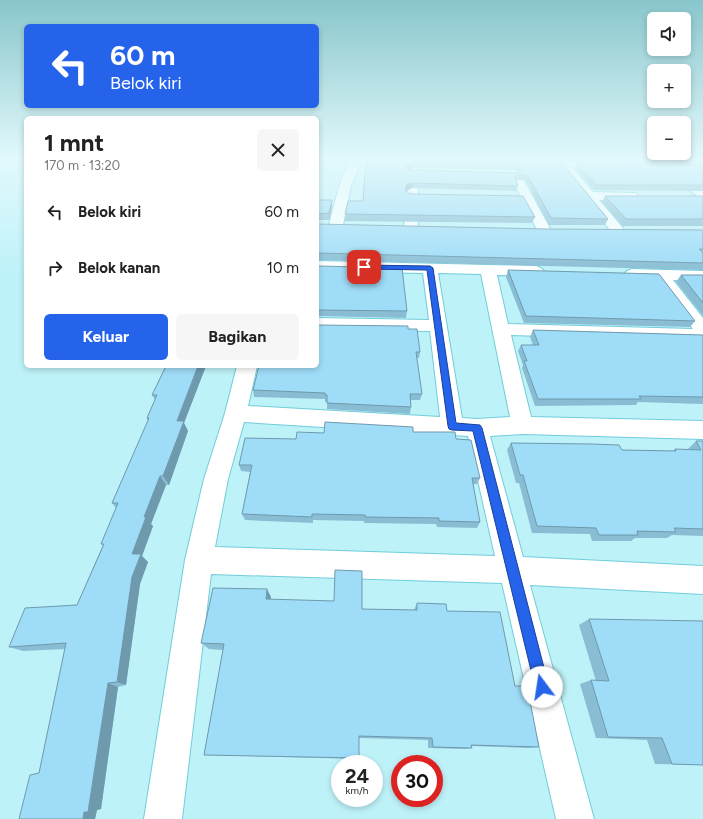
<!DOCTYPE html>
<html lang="id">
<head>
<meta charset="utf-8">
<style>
  body { margin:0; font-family:Figtree,sans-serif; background:#f6f6f6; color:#222; height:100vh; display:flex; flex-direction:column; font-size:15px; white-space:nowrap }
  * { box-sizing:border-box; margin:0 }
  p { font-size:13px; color:#767676 }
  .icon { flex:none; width:22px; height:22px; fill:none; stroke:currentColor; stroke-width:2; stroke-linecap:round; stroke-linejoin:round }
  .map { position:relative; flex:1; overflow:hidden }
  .side { position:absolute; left:24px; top:116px; width:295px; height:252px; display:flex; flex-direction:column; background:#fff; border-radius:6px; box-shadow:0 2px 6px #0003 }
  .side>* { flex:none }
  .top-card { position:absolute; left:24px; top:24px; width:295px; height:84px; border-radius:6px; box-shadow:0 2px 6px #0003; background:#2563eb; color:#fff; overflow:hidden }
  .buttons { position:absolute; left:647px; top:12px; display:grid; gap:8px }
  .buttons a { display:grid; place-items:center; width:44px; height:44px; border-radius:6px; background:#fff; box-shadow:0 2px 6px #0003; font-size:20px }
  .speed { position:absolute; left:331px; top:755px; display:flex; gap:8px; font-size:20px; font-weight:700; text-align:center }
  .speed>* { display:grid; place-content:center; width:52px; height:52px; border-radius:50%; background:#fff; box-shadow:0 2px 6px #0003; line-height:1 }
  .speed small { font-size:10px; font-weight:400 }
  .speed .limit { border:6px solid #d22; background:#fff; color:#111 }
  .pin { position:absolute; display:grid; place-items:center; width:34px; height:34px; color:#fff; margin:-17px; border-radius:8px; box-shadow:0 2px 6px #0006 }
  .me { position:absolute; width:44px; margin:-22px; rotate:346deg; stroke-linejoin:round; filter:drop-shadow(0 0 3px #0008) }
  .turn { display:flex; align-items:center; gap:14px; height:84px; padding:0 20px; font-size:18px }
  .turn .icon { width:52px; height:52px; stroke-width:2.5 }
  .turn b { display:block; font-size:28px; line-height:34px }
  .round { display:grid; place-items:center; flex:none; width:42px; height:42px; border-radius:6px; background:#f6f6f6 }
  .head { display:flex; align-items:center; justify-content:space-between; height:68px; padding:0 20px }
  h1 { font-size:24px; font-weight:700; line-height:30px }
  .primary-button { display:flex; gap:8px; margin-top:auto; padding:8px 20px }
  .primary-button a { flex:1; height:46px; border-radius:6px; background:#2563eb; color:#fff; font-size:16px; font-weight:700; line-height:46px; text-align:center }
  .primary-button a+a { background:#f6f6f6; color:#222 }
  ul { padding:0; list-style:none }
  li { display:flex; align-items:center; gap:12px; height:56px; padding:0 20px }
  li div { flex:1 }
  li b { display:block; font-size:15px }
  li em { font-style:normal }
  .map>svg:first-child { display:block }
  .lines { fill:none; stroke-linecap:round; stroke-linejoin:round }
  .street-casing { stroke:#70cdd9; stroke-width:2 }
  .street { fill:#fff; fill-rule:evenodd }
  .wall { fill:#89bdd4; fill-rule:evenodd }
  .shaded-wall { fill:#6f9aad }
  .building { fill:#9fdcf7; stroke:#6f9aad; fill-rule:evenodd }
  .route { fill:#2563eb; stroke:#184099 }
</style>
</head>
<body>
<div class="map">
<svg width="703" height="819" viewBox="0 0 703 819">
  <rect width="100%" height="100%" fill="#bef2f9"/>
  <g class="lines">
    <defs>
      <path id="street" d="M19,159H26V162L20,161Z
        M354,159H370L369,161L360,164L351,186L343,225L341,228H331L329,225C332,213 343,163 354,159Z
        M408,159L418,160V227L416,230H406L404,227Z
        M502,159H512L551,230L549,233H539L537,230Z
        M656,159H667L703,189V199L699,198Z
        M535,160L610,162L611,164L606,167H572L593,192L636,193L638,196L636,199L632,200H599L623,228L625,231L623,234H613L560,167L531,165L530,163Z
        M317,261L536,266L541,268L544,271L541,274L536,276L497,275L508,324L693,329L656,279L627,277L624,274L627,271L632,269L703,271V281L673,280L703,318V341L511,335L531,417L703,421V439L522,434L490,436L523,557L703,566V594L530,585L594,819H556L502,583L211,574L182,819H144L185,560L204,479L225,413L237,366H257L248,406L440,417L430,331L317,330V318L429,320L423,273L317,271ZM438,273L481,274L510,417L477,419L462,418ZM244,422L468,436L495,556L215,547L228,479Z"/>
    </defs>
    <use href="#street" class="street-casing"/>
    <use href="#street" class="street"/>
  </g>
  <path class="wall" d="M427,159H509L508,160L511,162L562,163L608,219L605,225H549L527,183L524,180H516L518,186L516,191L412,188L407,191L408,193L535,217L532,223L345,221V214L363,201L365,173ZM412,168L515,170L518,172L517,173L408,170Z
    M535,159H703V162Z
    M577,163L703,165V191L594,190L575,169Z
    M605,196H703V226H623L602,202Z
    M317,200L332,206L329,220H317Z
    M317,224L546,229L703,230V270L317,260Z
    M317,266L407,311L406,318L317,316Z
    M508,270L695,321L690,327L524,323L506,277Z
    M681,275H703V316L676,282Z
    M408,329L420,352L419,358H416L422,394L420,400H410L411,407L410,414L327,409V402H325V399L254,397L253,390Z
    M533,330L703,335V404L638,402L636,405L535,406L522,368L523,365L518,351L521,345H533L530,337Z
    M166,366H206L184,423L188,431L169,485H166L151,524L153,526L142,556L148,562L140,584L126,685L118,687L101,809L97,810L95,819L39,773L65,649L23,651L9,647L77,605L103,545L101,544L116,508L112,503L148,421L147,418L155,400L152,395Z
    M413,432L456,439L480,478L477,484H473L480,522L477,528L437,527L436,524L364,523V521L313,520V523L245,520L242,514L250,472L241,471L239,465L296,439L324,433Z
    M696,441H703V536L672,535L667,538H635L631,541H592L590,534L532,533L519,483H516L507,450L511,443L622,450L673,451L675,449L688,450V449Z
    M271,597V599L362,609L414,610L417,603L447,611L515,686L539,747L528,748L472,746V748L465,749L428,748V740L359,738V759L204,755L223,650L209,649L201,643Z
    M589,619L703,765L655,764L647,740L596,738L580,684L591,680L596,681L579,625Z"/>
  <path class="shaded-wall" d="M413,162L412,168L405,172V166Z
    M413,183L412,188L407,190L405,195V189L407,184Z
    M332,200V206L329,220V213Z
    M198,366H206L184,423L188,431L169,485L163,476L177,421Z
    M160,476L166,485L151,524L153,526L142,556L148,562L140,584L126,685L117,682L132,554L144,517Z
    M267,589L271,597L270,607L266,599Z
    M108,683L118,687L101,809L88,812Z
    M97,810L95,819H83L84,812Z"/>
  <path class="building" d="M368,159L424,160L427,159H508L511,162L562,163L608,219L551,218L529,178L526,175H518L515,177L518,186L413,183L407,184L405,189L408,193L413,194L523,196L535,217L345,214L348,201H363L365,173ZM413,162L517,164L524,169L517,173L409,170L405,166Z
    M577,163L703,165V185H596Z
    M605,196H703V219H626Z
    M317,200H332L329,213L317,214Z
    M317,224L546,229L703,230V249H699L703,253V263L317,253Z
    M317,266L402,268L407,311L317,310Z
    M508,270L659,274L695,321L526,316Z
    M681,275H703V303Z
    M317,325L408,326V329H417L420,352H416L422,394H410L411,407L327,403V395H325V393L253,390L259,366H317Z
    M533,330L703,335V397L639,396L641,399H538L524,361H527L521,345H539Z
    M166,366H198L177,421H184L163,476H160L144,517H146L132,554H141L132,577L117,682L108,683L88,812H84L83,819H19L30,775L39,773L66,643L9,647L25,608L77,605L104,544H101L118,503H112L149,418H147L157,395H152Z
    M325,422L413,427V432H455L456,439L471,440L480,478H472L480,522L439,521V518L365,517V515L312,514V517L242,514L252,465H239L245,438L296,439L297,432L324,433Z
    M696,441H703V529L674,528L676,532L637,531L638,535H599L596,528L537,526L523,475H520L511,443L592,444L619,445L622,450L676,451L675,449L701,450Z
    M335,570L362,571V609L417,610V603L446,604L447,611L500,612L515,686H527L539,747L471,745L472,748L433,747L432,738L359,736V758L204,755L224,644L201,643L213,588L267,589L266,599L334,601Z
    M589,619L703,621V765L672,764L662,738L608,737L591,680L609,681Z"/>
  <linearGradient id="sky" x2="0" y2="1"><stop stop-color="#88c6cb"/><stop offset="0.58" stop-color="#e2f9fc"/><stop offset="1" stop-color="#e2f9fc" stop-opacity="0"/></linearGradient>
  <rect width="703" height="274" fill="url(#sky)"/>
  <path class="route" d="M362,265L430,266L433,268L456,423L480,425L482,428L549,687L547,692L542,694L537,692L535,687L473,431L452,430L449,429L448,426L427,270L364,269L362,268Z"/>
</svg>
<div class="buttons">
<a><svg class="icon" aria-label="sound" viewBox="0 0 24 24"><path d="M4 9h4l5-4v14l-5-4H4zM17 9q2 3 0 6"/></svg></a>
<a>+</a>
<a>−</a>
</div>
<div class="speed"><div>24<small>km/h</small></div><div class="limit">30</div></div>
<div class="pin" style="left:364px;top:267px;background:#d93025"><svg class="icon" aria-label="arrive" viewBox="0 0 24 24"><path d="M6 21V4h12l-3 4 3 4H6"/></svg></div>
<svg class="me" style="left:542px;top:687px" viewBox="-20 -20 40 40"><circle r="19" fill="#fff"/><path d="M0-13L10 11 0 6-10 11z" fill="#2563eb"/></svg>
<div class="top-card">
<div class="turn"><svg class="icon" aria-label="left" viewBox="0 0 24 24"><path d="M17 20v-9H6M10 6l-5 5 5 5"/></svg><div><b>60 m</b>Belok kiri</div></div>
</div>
<section class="side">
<div class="head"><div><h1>1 mnt</h1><p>170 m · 13:20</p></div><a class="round"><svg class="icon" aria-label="close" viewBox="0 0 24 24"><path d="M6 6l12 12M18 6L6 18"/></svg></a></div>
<ul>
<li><svg class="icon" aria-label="left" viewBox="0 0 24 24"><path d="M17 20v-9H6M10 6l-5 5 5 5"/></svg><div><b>Belok kiri</b></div><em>60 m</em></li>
<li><svg class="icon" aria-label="right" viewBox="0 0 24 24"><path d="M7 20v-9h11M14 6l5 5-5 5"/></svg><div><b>Belok kanan</b></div><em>10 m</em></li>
</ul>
<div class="primary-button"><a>Keluar</a><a>Bagikan</a></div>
</section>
</div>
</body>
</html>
